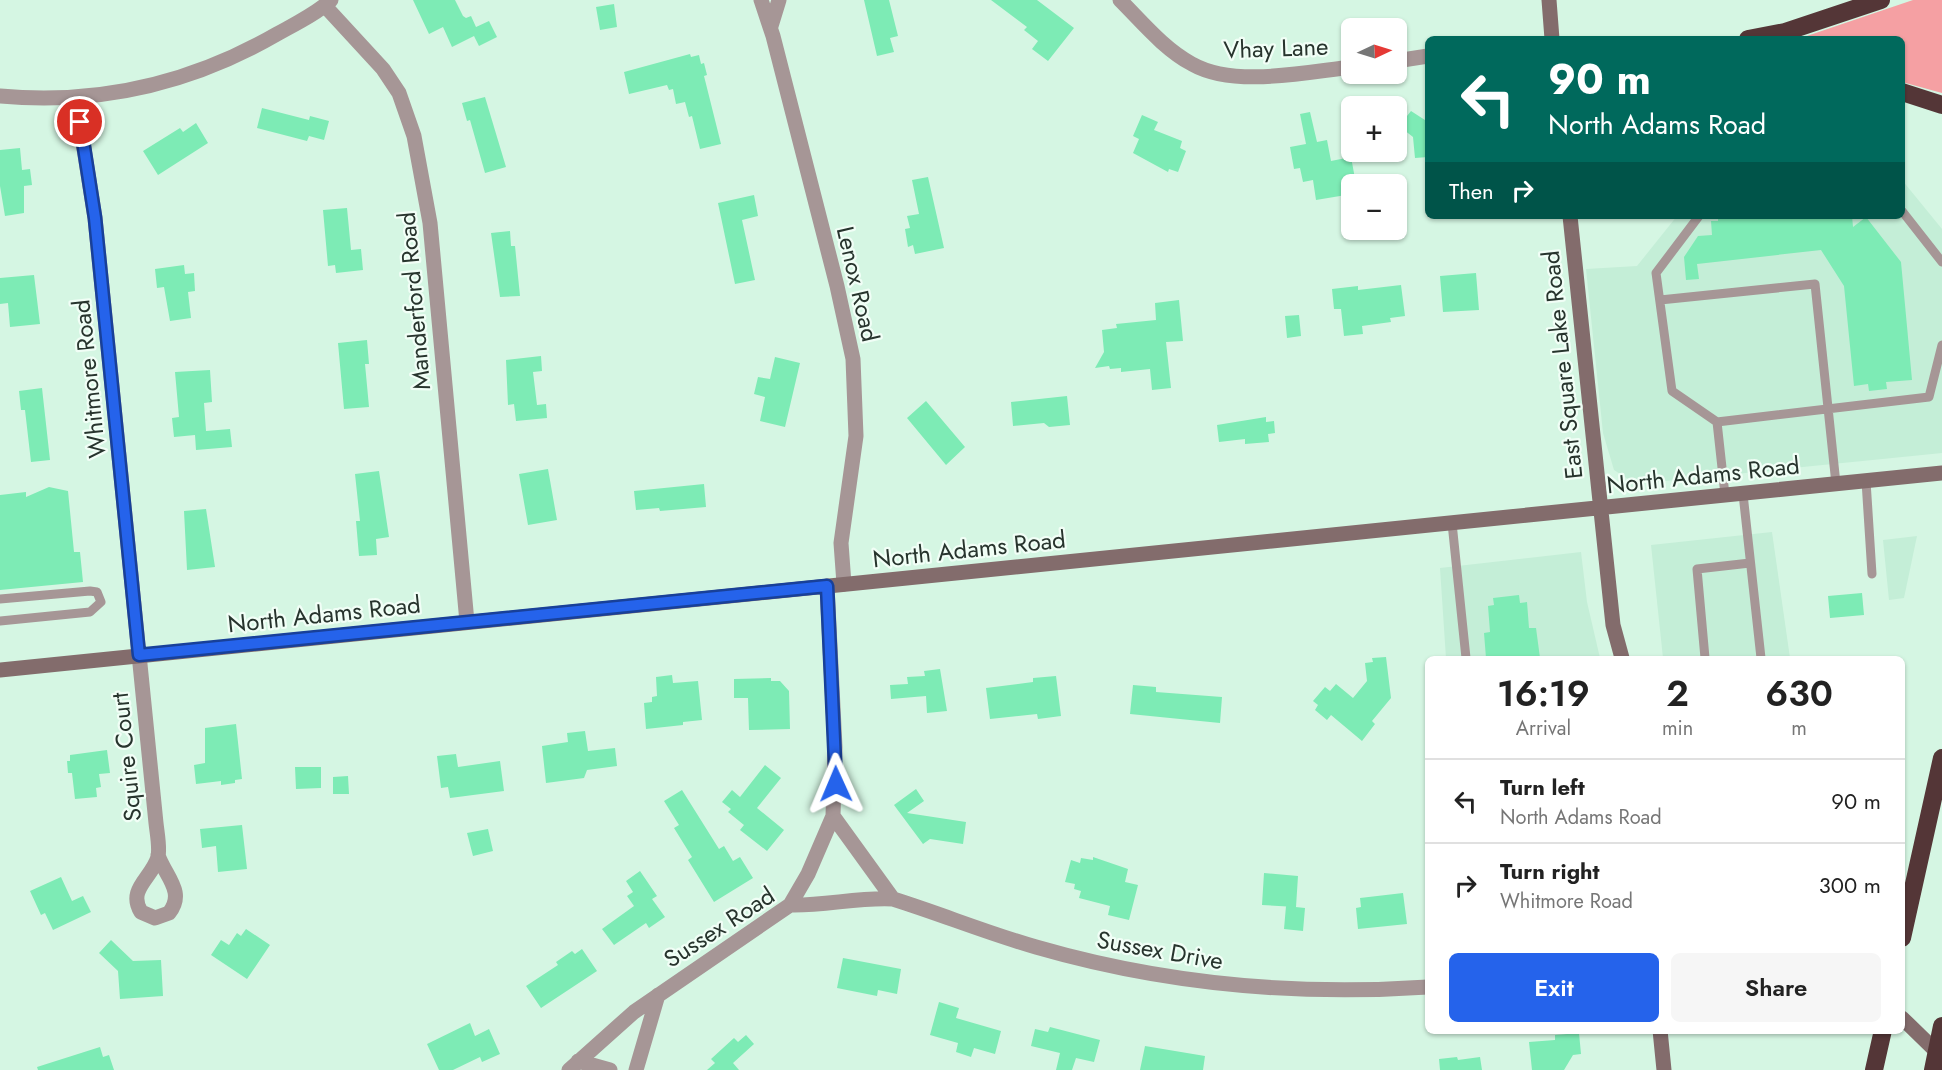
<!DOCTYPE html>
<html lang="en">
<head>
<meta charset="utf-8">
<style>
  body { margin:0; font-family:Jost,sans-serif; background:#f6f6f6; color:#222; height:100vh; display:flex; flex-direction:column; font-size:22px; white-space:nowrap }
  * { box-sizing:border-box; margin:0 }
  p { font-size:20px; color:#767676 }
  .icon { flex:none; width:33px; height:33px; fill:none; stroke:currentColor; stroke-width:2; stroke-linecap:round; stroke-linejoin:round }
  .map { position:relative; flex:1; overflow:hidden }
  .side { position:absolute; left:1425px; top:656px; width:480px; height:378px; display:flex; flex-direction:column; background:#fff; border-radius:9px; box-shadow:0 2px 4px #0004 }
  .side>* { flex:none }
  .top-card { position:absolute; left:1425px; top:36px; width:480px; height:183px; border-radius:9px; box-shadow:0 2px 4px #0004; background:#00695c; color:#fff; overflow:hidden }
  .needle { width:39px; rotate:86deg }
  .controls { position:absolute; left:1341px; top:18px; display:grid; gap:12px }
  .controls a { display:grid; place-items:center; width:66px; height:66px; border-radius:9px; background:#fff; box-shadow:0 2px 4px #0004; font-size:30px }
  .pin { position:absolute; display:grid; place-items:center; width:51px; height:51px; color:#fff; margin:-26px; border:3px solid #fff; border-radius:50%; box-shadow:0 2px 6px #0007 }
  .me { position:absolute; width:66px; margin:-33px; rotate:359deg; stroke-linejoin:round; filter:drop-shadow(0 0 4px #0008) }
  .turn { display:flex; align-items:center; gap:21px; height:126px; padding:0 24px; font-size:27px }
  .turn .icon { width:78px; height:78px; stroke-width:2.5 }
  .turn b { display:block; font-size:42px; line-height:51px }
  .then { display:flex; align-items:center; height:57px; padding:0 24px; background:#0003; gap:12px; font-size:22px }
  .eta { display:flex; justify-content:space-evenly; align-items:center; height:102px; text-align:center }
  .eta b { font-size:36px; font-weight:600; line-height:42px }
  .button { display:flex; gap:12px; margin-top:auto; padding:12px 24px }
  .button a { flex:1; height:69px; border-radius:9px; background:#2563eb; color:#fff; font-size:24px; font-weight:600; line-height:69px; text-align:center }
  .button a+a { background:#f6f6f6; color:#222 }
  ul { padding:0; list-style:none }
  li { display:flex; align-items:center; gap:18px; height:84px; padding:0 24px; border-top:2px solid #e0e0e0 }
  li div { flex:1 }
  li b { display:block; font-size:22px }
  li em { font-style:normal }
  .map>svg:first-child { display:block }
  .built { fill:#c4eed7 }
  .green { fill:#f5a0a3 }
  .building { fill:#7debb5 }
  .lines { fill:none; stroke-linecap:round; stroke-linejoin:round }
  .lane { stroke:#a69696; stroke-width:9 }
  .street { stroke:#a69696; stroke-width:15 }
  .secondary { stroke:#836c6c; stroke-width:15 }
  .highway { stroke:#543637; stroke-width:18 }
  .highway-bridge { stroke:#543637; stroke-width:18 }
  .route-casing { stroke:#184099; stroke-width:15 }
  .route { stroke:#2563eb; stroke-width:10 }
  .labels { text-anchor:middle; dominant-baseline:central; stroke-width:4.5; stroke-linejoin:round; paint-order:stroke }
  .street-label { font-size:24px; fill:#27342d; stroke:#f1fef6 }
</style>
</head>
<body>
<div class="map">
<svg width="1942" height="1070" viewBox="0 0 1942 1070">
  <rect width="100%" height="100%" fill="#d5f6e3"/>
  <path class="built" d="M1902,180L1942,229V453L1636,484L1614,470L1603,433L1586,269L1637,266L1677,216H1902Z
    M1772,532L1790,658H1663L1651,545Z
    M1917,536L1904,598L1889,600L1883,540Z
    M1581,552L1587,602L1600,658H1446L1440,568Z"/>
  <path class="green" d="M1913,0H1942V93L1902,82V39H1798Z"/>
  <path class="building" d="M413,0H455L463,16L466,18L471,16L476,27L489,21L497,37L479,46L474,36L452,47L443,27L429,34Z
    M864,0H889L898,36L890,38L894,52L877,56Z
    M991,0H1037L1074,28L1048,61L1032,49L1038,41L1024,30L1027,27Z
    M614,4L617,27L600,30L596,7Z
    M690,54L691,57L699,55L701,64L704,63L707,75L704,76L721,144L700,149L692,116L689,117L685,102L676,104L673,89L669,90L667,85L629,94L624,72Z
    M485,97L506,167L485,173L470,120L467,121L462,103Z
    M262,108L309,120L310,116L329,121L324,140L309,136L307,141L257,128Z
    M1411,111L1428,122V157L1415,158L1413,137L1399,126Z
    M1310,112L1317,142L1327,140L1331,161L1351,157L1356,184H1352V194L1316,200L1313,180L1303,182L1300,168L1294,169L1290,147L1306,144L1300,114Z
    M1142,115L1158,122L1154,130L1182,141L1180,148L1186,151L1178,172L1169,169L1168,172L1133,153L1139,139L1133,136Z
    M196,123L208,143L158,175L143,151L180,128L183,132Z
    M20,148L22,170L30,169L32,185L24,186V213L5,216L0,186V150Z
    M928,177L944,248L915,254L913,245L908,247L905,229L910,228L907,216L919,214L912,180Z
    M754,195L758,216L742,220L755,280L735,284L718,203Z
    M347,208L351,250L361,249L363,270L336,273L335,265L328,266L323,210Z
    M1718,216H1852L1853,227L1866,217L1901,262L1912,380L1886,382L1887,389L1869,391L1868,384L1854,386L1844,286L1821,250L1697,264L1699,279L1686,280L1684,257L1698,236L1712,235L1711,221H1718Z
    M510,231L511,246H515L520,296L500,297L491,233Z
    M184,265L185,274L194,273L195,291L188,292L191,318L170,321L164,287L157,288L155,269Z
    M1476,273L1479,310L1443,312L1440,276Z
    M34,275L40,324L10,327L8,303L0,304V278Z
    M1401,285L1405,316L1390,318L1391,322L1362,326L1363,334L1344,336L1341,309H1334L1332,289L1358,286V290Z
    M1179,300L1183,341L1166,342L1171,388L1152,390L1150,369L1121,372V368L1110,369L1109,366L1095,368L1104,352L1102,330L1117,328L1116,324L1156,320L1155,303Z
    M1299,315L1301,336L1287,338L1285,316Z
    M367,340L369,364H365L369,407L344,409L338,343Z
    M541,356L542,371L533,372L537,405L546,404L547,418L516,421L514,404L508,405L506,360Z
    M775,357L800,363L785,427L760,421L765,397L754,394L758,377L770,379Z
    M210,370L212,402L204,403L206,431L230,429L232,447L196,450L195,435L174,437L172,418L179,417L175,372Z
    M42,388L50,460L31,462L25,410H21L19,391Z
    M1067,396L1070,425L1049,427L1044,423L1013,426L1011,402Z
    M926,401L965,447L946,465L907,418Z
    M1266,417V422L1274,421L1275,433L1268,434L1269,442L1245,444V439L1219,442L1217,425Z
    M548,469L557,520L528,525L519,474Z
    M379,471L389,537L376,539L377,555L359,556L356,521H360L355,474Z
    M704,484L706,507L660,511L659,508L636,510L634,491Z
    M49,487L68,491L74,552H80L83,582L0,590V495L26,492V497Z
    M206,509L215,567L187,570L184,511Z
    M1862,593L1864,615L1830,618L1828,596Z
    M1519,595L1520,603L1527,602L1529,628H1536L1540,658H1486L1484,633L1490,632L1488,606L1494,605L1493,598Z
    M1386,657L1391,698L1372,721L1375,724L1362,741L1331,715L1327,720L1315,710L1318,705L1313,701L1325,687L1330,691L1336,684L1353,698L1367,681L1365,663L1373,662L1372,658Z
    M940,669L947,711L927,713L926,696L891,699L890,685L908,684L907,677L925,676L924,671Z
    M672,675L673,683L698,681L702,720L683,722V725L646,729L644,703L652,702V697L657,696L656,677Z
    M1056,676L1061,716L1038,719L1037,714L990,719L986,688L1033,682V678Z
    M771,678V681H780L789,691L790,729L749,730L748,698H734V679Z
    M1133,685L1156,687V692L1222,697L1220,723L1130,714Z
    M236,724L242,779L235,780V783L221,785V781L196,784L194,765L205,763V728Z
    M585,731L588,751L615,748L617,766L587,770L584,778L546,783L542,746L568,742L567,733Z
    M107,750L110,773L99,774L101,787L96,788L97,797L75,799L72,773H68L67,761H70V755Z
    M456,754L458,767L500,761L504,791L450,798L448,787L441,788L437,756Z
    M765,765L781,778L757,808L784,830L767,851L740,830L744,825L728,812L731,809L722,802L732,790L740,797Z
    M295,767H321V788L296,789Z
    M348,776L349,794H333V777Z
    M916,789L924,801L907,813L966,822L963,844L930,839L923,844L894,805Z
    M682,790L719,849L724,846L733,861L740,857L753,878L714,902L688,860L692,857L674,828L679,825L664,801Z
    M242,825L247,869L218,872L216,846L202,848L200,829Z
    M488,829L493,851L473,856L467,833Z
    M1093,857L1128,869L1125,882L1138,885L1129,920L1108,915L1110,906L1079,898L1081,891L1074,889L1075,884L1065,882L1071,860L1080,863L1081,858L1093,860Z
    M640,871L657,896L652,899L665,917L649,928L646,923L614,945L602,929L634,906L627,896L633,892L626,881Z
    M1264,873L1298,876L1296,907L1262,905Z
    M61,877L72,901L83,896L91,912L53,930L45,913L41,915L30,891Z
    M1403,893L1407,924L1358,929L1356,908L1361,907L1360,898Z
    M1286,906L1305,908L1303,931L1284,929Z
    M246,929L270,945L247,979L211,955L221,940L229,945L237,933L241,936Z
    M111,940L133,961L161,960L163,996L120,999L118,971L99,953Z
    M582,949L597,971L541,1008L526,986L558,965L556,962L572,951L575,954Z
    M843,958L901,969L897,994L878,990L877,996L837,988Z
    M939,1002L959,1008L956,1018L1001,1031L995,1054L974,1048L971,1057L956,1052L958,1043L930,1035Z
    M470,1023L475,1036L489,1029L500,1054L482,1062L480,1057L453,1070H439L427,1044Z
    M1050,1027L1100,1040L1094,1062L1076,1058L1072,1070H1056L1060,1053L1031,1046L1035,1029L1048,1032Z
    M1579,1033L1581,1054L1573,1055L1564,1070H1532L1529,1042L1555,1040V1035Z
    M746,1035L754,1044L733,1063L739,1070H707L715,1063L711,1059L734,1038L738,1042Z
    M1145,1046L1205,1056L1203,1070H1140Z
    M100,1047L103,1057L109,1055L114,1070H38L37,1067Z
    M1457,1057L1458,1060L1480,1057L1482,1070H1440L1439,1059Z"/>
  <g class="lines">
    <path class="lane" d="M1902,211L1942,262
      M1699,216L1656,273L1672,391L1717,422L1929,397L1942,345
      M1660,300L1815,284L1836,484
      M1717,422L1725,495
      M1866,481L1872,574
      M1743,494L1761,658
      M1452,523L1466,658
      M0,599L90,591L97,592L101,602L90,612L0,621
      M1705,658L1697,569L1750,563"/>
    <path class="street" d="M761,0L773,36L837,286L853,359L856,436L841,543L844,584
      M1120,0C1142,22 1164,49 1192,64C1234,88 1306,72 1352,67
      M325,6L383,69L399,93L414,136L430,223L467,622
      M771,26L779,0
      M1396,61L1428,56
      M0,96C98,105 192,83 277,34C295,24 316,14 331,0
      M76,98L95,218L156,823C157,833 160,847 158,857C152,878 127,889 141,912L155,918L169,913C186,892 165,876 158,855
      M833,816L893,899
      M790,905L808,874L833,816L835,747L827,586
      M578,1061L610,1070
      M569,1070L634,1012L790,905C825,906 858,897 893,899C941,914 987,933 1036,947C1164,984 1295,996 1428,987
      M636,1070L658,995"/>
    <path class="secondary" d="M1549,0L1552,39
      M1570,216L1613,625L1622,658
      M0,670L1942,473
      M1902,1018L1942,1057
      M1660,1030L1664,1070"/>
    <path class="highway" d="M1748,39L1785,32L1881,0
      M1902,92L1942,105
      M1902,938L1942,758
      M1874,1070L1883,1030"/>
    <path class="highway-bridge" d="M1933,1070L1942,1026"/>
  </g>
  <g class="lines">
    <defs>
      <path id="route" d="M80,122L95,218L139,655L827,586L836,784"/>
    </defs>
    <use href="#route" class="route-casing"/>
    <use href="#route" class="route"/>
  </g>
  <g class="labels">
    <g class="street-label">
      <text transform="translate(1276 48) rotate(-2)">Vhay Lane</text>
      <text transform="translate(858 284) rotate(77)">Lenox Road</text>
      <text transform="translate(414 301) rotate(-95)">Manderford Road</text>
      <text transform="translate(1562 365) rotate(-96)">East Square Lake Road</text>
      <text transform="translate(89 379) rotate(-96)">Whitmore Road</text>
      <text transform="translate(1703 475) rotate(-6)">North Adams Road</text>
      <text transform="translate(969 549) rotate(-6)">North Adams Road</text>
      <text transform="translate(324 614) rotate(-6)">North Adams Road</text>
      <text transform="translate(126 757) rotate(-96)">Squire Court</text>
      <text transform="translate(719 927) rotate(-33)">Sussex Road</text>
      <text transform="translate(1160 950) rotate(10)">Sussex Drive</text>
    </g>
  </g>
</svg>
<div class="controls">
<a><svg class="needle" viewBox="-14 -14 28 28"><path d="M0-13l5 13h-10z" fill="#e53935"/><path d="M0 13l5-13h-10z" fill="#767676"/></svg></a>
<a>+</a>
<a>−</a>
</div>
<div class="pin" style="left:80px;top:122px;background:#d93025"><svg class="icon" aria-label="arrive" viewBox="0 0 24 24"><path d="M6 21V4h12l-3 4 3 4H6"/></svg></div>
<svg class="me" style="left:836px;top:784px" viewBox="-20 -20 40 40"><path d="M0-17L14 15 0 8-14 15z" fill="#2563eb" stroke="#fff" stroke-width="4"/></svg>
<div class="top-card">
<div class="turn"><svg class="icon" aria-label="left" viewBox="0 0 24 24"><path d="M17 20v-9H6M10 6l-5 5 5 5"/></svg><div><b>90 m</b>North Adams Road</div></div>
<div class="then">Then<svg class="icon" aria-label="right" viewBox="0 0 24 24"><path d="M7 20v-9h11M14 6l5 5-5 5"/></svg></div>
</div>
<section class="side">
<div class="eta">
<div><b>16:19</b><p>Arrival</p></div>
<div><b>2</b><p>min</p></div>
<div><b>630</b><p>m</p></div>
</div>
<ul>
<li><svg class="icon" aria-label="left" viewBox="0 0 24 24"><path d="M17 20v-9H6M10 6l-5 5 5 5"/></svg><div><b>Turn left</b><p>North Adams Road</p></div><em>90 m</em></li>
<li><svg class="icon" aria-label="right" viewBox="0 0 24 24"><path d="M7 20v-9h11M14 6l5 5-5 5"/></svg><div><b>Turn right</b><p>Whitmore Road</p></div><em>300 m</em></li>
</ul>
<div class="button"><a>Exit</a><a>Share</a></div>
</section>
</div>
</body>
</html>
